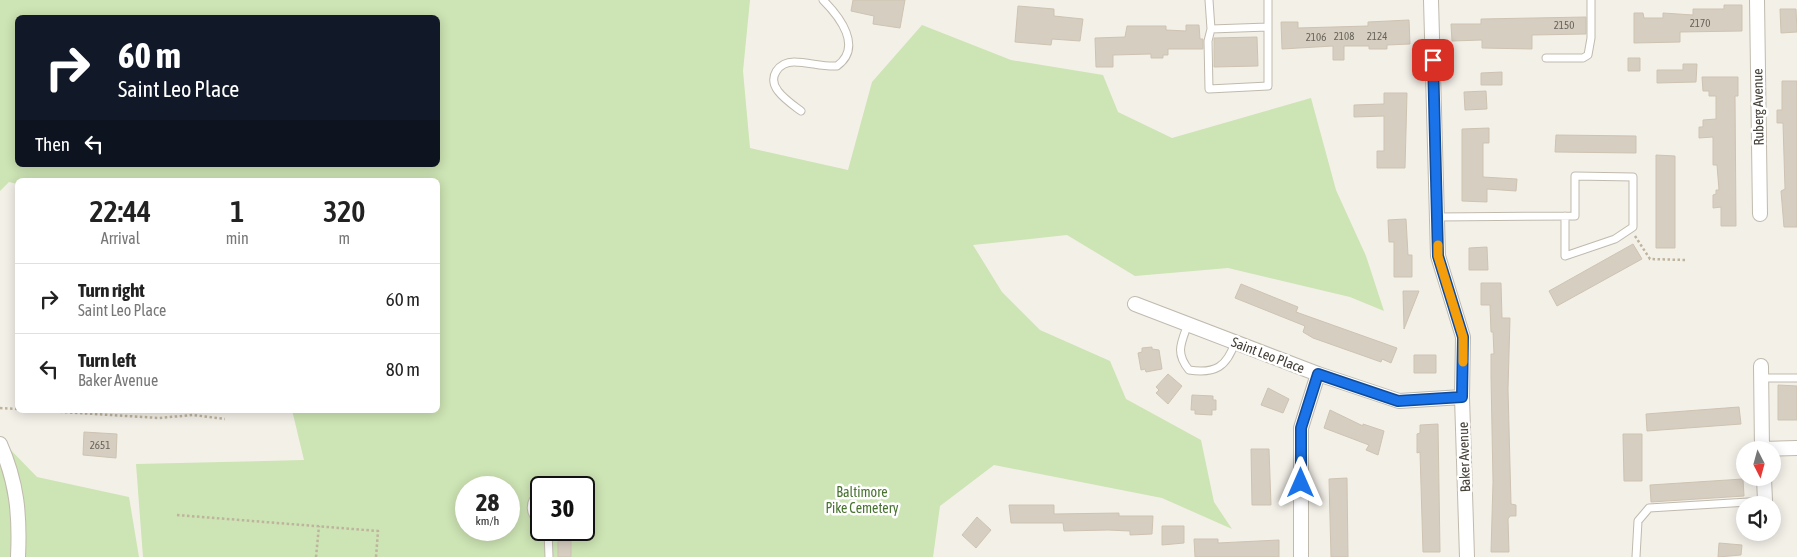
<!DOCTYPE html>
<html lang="en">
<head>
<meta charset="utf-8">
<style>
  body { margin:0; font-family:"Asap Condensed",sans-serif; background:#f6f6f6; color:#222; height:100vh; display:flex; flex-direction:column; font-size:19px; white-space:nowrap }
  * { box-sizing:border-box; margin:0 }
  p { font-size:16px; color:#767676 }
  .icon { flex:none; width:28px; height:28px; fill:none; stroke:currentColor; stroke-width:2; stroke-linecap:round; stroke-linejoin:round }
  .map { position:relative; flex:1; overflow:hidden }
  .panel { position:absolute; left:15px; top:178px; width:425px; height:235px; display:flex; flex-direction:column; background:#fff; border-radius:8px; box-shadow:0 2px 12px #0003 }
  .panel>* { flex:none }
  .top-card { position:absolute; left:15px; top:15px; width:425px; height:152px; border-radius:8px; box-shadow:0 2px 12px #0003; background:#111827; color:#fff; overflow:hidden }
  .needle { width:32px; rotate:174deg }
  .tools { position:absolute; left:1736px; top:441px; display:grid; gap:10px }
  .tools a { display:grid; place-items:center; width:45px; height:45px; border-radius:50%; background:#fff; box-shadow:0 2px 12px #0003; font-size:25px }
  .speed { position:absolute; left:455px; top:476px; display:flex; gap:10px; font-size:25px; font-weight:700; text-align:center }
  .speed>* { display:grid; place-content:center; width:65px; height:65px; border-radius:50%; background:#fff; box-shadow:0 2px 12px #0003; line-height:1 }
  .speed small { font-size:12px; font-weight:400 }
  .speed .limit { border:2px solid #111; border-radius:8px; background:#fff; color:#111 }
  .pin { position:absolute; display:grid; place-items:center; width:42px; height:42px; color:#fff; margin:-21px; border-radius:10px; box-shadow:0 2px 8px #0006 }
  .me { position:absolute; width:55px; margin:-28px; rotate:0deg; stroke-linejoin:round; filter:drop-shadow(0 0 4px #0008) }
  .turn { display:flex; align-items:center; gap:18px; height:105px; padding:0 20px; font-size:22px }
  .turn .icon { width:65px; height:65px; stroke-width:2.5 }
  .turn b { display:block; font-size:35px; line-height:42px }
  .then { display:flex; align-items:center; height:48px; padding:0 20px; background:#0003; gap:10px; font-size:19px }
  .eta { display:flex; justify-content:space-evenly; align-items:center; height:85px; text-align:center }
  .eta b { font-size:30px; font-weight:600; line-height:35px }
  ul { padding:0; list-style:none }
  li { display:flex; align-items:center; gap:15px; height:70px; padding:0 20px; border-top:1px solid #e0e0e0 }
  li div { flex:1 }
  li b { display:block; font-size:19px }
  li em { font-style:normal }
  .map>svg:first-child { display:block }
  .green { fill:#cde4b4; fill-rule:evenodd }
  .building { fill:#d6cec1; stroke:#cec3b2 }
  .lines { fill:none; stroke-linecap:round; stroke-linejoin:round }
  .service-casing { stroke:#c0baae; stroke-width:9 }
  .minor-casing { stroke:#c0baae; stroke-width:16 }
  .path { stroke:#beb39d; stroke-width:2.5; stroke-dasharray:2.5 2.5; stroke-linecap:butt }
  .service { stroke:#fff; stroke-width:7 }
  .minor { stroke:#fff; stroke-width:14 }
  .route-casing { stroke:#114b97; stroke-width:12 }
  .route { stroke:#1a73e8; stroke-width:9 }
  .slow { stroke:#f59e0b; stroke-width:9 }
  .labels { text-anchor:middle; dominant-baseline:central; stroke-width:5; stroke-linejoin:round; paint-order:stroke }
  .number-label { font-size:11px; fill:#69645a }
  .street-label { font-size:14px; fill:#454037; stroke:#fff }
  .park-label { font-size:14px; fill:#47732f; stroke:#fff }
</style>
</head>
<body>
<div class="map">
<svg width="1797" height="557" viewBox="0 0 1797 557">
  <rect width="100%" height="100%" fill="#f3f0e8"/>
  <path class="green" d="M0,0H750L743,71L750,148L848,170L872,82L922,25L1011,60L1103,75L1118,112L1172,138L1311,98L1336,190L1366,256L1384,311L1350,297L1228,268L1135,276L1067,235L973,245L1002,292L1040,330L1110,361L1126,399L1201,440L1214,502L1232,529L1162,498L994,465L940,506L933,557H143L136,464L304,460L292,410H438V180H18L17,184L9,182L0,191ZM18,18H438V165H18ZM466,488H509V530H466ZM541,488H584V530H541Z
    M0,439L37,477L129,497L139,557H0Z"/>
  <path class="building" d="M853,0H905L900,28L873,24L874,16L851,11Z
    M1724,5H1742V31L1680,32V42L1634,43V13H1643L1644,18H1663V13L1693,15V9H1724Z
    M1018,6L1054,9V16L1083,19L1080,41L1052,39L1051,45L1015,42Z
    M1780,9H1796L1797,32L1781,33Z
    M1586,17V34L1532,35V49L1482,48V40L1452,41L1451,24H1481V19Z
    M1409,20L1410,44L1387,45V49H1369V46H1344V60H1333V46L1282,49L1281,22H1298V28L1368,26V22Z
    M1186,25H1199L1200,39H1203V49H1168V55H1163V58H1151V54L1113,55V67H1096L1095,38L1125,37L1127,26H1166V30L1186,31Z
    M1257,37L1258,66L1214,67V38Z
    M1628,58H1640V71H1628Z
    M1683,64H1697L1696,82L1657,83V70H1683Z
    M1502,72V85H1481V73Z
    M1702,77H1738V96H1735L1736,226H1721V207L1713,208V195L1716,194V190H1719L1717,165H1713V137L1699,138V127H1703V120L1716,119V96H1709V91H1703Z
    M1782,81H1797V227H1784L1781,191L1785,189L1783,123H1777V110H1782Z
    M1486,91L1487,109L1465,110L1464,92Z
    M1384,93H1407L1405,168H1377V151H1384V116L1354,117V105L1384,104Z
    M1489,128V143H1483V177L1517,179L1516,191L1487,189V202L1462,201V129Z
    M1556,135L1636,136V153L1555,152Z
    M1656,155L1675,156V248H1656Z
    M1406,219L1408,255H1412V277H1394V242H1389L1388,220Z
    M1633,244L1642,259L1557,306L1549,291Z
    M1487,247L1488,270H1469V248Z
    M1481,283H1501L1502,318H1510L1508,389L1511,504L1516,505V516H1510L1508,519L1509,552H1491L1493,482L1491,376V354H1494L1493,332H1491L1490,305H1481Z
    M1241,284L1298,307L1296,312L1397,348L1391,363L1382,359L1381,362L1313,338L1303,332L1305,326L1235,298Z
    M1403,291H1419L1404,329Z
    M1152,347V349L1159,350L1162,369L1146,372L1145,369L1141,370L1138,353L1142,352V348Z
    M1414,355H1436V373H1414Z
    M1168,374L1182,386L1168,404L1156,393L1159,390L1156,387Z
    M1778,385L1797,386V420H1778Z
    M1268,388L1289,399L1283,413L1261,405Z
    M1192,395L1213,396V400H1216V410H1212V415L1195,414V410H1191Z
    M1739,407L1741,424L1647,431L1646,414Z
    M1330,410L1363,426V424L1384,431L1378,455L1366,450L1369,445L1324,428Z
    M1438,424L1440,552H1423L1420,452L1417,453V434L1420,433V425Z
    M84,432L117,434L116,458L83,455Z
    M1623,434H1642V481H1624Z
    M1251,449H1269L1271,505H1252Z
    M1347,478L1348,557H1331L1329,479Z
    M1743,479L1744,496L1651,502L1650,485Z
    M1009,505H1054V514L1119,513V516H1153L1152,534L1130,535V531L1108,530L1064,531L1063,523H1011Z
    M977,517L991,530L976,548L962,535Z
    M1162,526H1184V543L1162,545Z
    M1194,539H1218V543L1279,540V557H1195Z
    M558,541H571V557H558Z
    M1719,543L1742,545L1741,555L1718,557Z"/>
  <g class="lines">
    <defs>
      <path id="service" d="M1209,0L1211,29L1268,27
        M1211,29L1208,41L1209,89L1268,86V0
        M1546,58H1583L1588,55L1591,38V0
        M801,111C793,105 784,99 778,91C767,77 779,62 794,62C809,62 822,67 837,66C863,47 840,17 823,0
        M1437,217L1575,216V176L1633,177V227L1615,239L1565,256V216
        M1188,324C1181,343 1175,353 1189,370C1215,374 1227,367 1235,342
        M1761,378H1797
        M541,493C528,500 528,515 541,522
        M548,530L549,557
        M1636,557L1638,521L1649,508L1765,501"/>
      <path id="minor" d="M1431,0L1438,256L1463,337L1462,397L1467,557
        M1757,0L1760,214
        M1135,304L1318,374L1399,401L1462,397
        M1761,366L1762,450
        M0,444C17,482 20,515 18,557
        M1762,449L1797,448
        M1764,478L1765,501
        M1301,557V428L1318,374"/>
    </defs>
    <use href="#service" class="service-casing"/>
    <use href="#minor" class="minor-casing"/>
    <path class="path" d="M1635,236L1650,259L1685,260
      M0,408L18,409
      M30,410L159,418L193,415L225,419
      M177,515L378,531L376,557
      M316,557L319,526"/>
    <use href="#service" class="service"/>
    <use href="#minor" class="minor"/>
  </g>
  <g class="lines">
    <defs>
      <path id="route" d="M1301,483V428L1318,374L1398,401L1462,397L1463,337L1438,256L1433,60"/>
    </defs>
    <use href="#route" class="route-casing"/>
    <use href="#route" class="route"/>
    <path class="slow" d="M1438,245V256L1463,337V362"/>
  </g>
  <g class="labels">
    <g class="number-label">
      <text x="1700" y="23">2170</text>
      <text x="1564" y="25">2150</text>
      <text x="1344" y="36">2108</text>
      <text x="1377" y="36">2124</text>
      <text x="1316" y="37">2106</text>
      <text x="100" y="445">2651</text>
    </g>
    <g class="street-label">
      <text transform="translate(1758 107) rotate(-91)">Ruberg Avenue</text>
      <text transform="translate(1268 355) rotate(21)">Saint Leo Place</text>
      <text transform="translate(1464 457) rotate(-92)">Baker Avenue</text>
    </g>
    <g class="park-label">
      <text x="862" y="492">Baltimore<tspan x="862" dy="16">Pike Cemetery</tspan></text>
    </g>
  </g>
</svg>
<div class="tools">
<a><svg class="needle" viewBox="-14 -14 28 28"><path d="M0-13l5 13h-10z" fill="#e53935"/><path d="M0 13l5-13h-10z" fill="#767676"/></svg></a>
<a><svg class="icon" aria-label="sound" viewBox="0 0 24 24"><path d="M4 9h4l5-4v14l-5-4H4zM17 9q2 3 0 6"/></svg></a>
</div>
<div class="speed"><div>28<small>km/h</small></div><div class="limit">30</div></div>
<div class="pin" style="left:1433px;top:60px;background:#d93025"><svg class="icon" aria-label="arrive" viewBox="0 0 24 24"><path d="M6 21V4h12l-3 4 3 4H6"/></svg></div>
<svg class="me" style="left:1301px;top:483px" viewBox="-20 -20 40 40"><path d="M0-17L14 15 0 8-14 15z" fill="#1a73e8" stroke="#fff" stroke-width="4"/></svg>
<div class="top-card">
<div class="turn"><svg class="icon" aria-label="right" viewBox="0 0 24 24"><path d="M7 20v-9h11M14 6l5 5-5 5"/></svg><div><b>60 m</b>Saint Leo Place</div></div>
<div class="then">Then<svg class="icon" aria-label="left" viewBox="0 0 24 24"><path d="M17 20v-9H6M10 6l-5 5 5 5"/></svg></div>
</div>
<section class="panel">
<div class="eta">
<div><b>22:44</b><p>Arrival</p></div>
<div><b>1</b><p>min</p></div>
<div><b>320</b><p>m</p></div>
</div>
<ul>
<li><svg class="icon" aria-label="right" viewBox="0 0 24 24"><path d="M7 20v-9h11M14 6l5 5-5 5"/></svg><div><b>Turn right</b><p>Saint Leo Place</p></div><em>60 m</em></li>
<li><svg class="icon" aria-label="left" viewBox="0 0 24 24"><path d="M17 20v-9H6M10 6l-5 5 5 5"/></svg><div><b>Turn left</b><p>Baker Avenue</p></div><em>80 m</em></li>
</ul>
</section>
</div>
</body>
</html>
